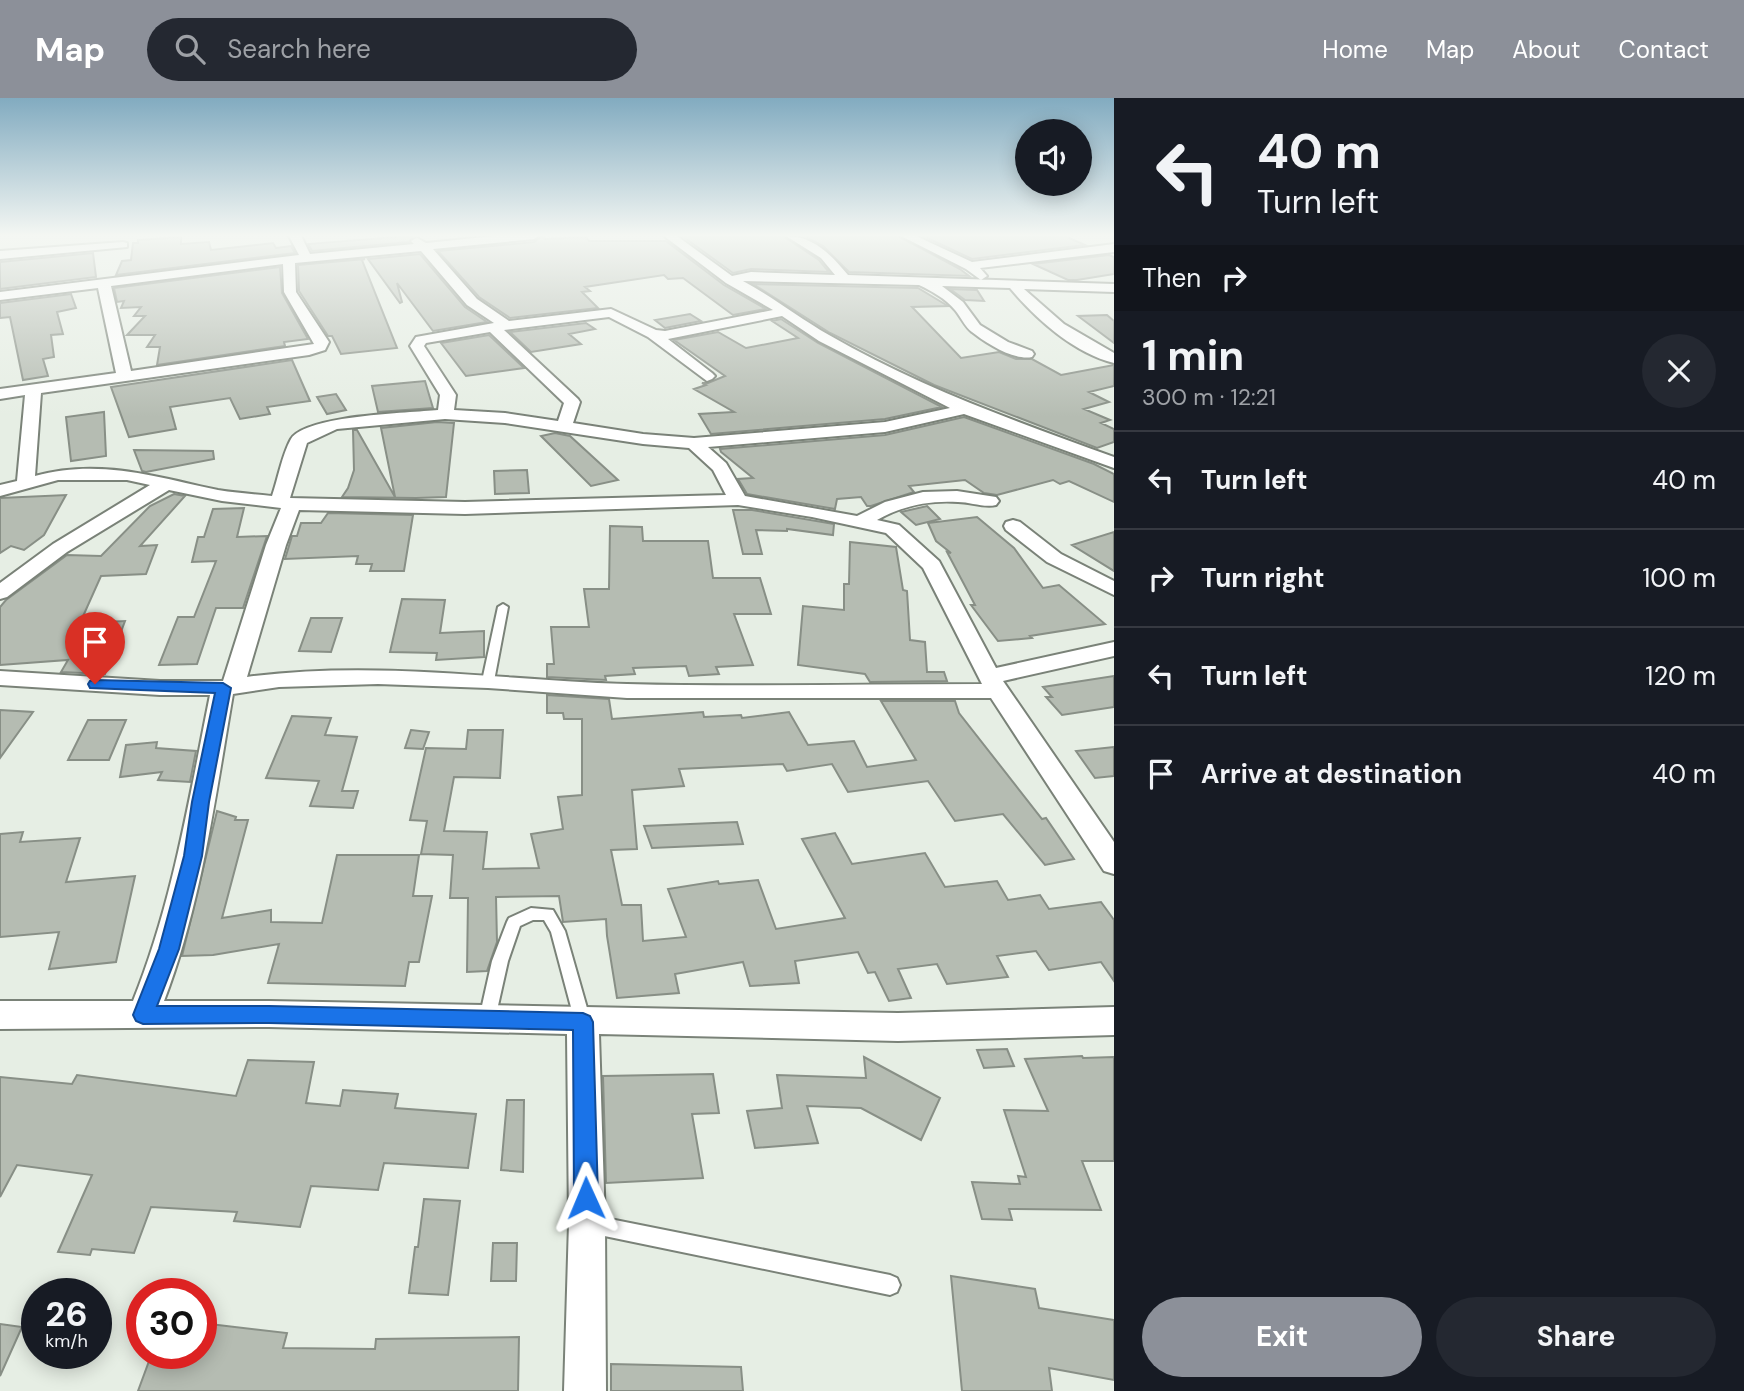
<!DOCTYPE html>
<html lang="en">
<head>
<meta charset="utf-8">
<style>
  body { margin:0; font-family:"DM Sans",sans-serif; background:#242831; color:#f1f3f6; height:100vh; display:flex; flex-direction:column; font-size:26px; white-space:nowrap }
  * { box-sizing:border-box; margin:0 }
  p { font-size:23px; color:#9ea1a6 }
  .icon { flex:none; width:38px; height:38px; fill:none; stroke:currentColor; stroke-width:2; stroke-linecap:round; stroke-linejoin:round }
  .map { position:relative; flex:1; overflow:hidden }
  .drawer { display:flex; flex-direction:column; background:#171b24; width:630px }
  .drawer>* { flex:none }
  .guide { background:#171b24; color:#f1f3f6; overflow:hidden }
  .controls { position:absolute; left:1015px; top:21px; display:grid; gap:14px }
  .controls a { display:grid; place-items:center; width:77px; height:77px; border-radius:50%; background:#171b24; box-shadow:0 4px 18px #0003; font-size:35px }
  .speed { position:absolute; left:21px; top:1180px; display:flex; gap:14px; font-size:35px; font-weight:700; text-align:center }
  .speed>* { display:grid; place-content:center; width:91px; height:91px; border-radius:50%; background:#171b24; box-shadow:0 4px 18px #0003; line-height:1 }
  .speed small { font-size:18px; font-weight:400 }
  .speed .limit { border:10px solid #d22; background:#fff; color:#111 }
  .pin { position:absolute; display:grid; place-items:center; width:60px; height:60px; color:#fff; margin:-72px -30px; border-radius:50% 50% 50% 0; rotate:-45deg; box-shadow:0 0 7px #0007 }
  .pin .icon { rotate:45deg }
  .me { position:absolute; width:77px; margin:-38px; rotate:359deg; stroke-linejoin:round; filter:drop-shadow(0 0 5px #0008) }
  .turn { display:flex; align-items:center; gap:24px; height:147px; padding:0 28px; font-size:32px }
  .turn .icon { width:91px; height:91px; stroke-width:2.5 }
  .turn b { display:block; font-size:49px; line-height:60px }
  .then { display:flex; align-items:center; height:66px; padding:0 28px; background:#0003; gap:14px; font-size:26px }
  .round { display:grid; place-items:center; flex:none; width:74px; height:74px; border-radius:37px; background:#242831 }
  .headline { display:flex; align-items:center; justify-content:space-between; height:119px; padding:0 28px }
  h1 { font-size:42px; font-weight:700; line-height:52px }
  .button { display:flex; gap:14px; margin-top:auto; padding:14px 28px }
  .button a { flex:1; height:80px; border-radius:42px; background:#8c9099; color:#fff; font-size:28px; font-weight:700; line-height:80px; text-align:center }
  .button a+a { background:#242831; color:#f1f3f6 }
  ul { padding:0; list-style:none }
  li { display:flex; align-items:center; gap:21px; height:98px; padding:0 28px; border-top:2px solid #363941 }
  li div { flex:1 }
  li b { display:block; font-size:26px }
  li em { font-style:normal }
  header { display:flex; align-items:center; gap:42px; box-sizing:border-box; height:98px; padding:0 35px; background:#8c9099; color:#fff }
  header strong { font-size:33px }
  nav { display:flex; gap:38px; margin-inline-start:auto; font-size:24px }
  .search { width:490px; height:63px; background:#242831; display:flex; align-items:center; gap:18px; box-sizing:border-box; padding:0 24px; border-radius:38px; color:#9ea1a6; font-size:26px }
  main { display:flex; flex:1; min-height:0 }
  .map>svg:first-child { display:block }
  .building { fill:#b5bcb2; stroke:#888f86; stroke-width:2 }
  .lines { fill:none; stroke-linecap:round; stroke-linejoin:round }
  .service-casing { stroke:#7a8278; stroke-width:4 }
  .minor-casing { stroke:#7a8278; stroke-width:4 }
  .service { fill:#fff; fill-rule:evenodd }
  .minor { fill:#fff; fill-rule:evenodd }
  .route { fill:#1a73e8; stroke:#114b97; stroke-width:2 }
</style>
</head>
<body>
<header>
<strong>Map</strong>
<div class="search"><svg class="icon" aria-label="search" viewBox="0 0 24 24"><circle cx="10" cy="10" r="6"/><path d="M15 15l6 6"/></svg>Search here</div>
<nav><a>Home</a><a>Map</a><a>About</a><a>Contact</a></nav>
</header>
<main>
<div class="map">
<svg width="1114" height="1293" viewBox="0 0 1114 1293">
  <rect width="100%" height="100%" fill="#e6eee4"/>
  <path class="building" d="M408,138H414L409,144L312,153L308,146Z
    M542,138L545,141L586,139L589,143H666L724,187L766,211L733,217L683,180L668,181L664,177L585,189L590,193L582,194L598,210L510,220L479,199L438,153L534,144Z
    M682,138H783L819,162L829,174L751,171L733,175Z
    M804,138H898L960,171L969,178L849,174L823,148Z
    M923,138H1065L1085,147L972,161Z
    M181,139V146L209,144L211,152L273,145L276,150L291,148L295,155L116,177L122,163L131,162L133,145H138V142Z
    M93,155L96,179L0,191V164Z
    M420,156L465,209L487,224L433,233L397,185L402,204L400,205L368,161Z
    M1109,157L1114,159V176L1077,182H1068L1033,166Z
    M365,161L362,162L397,250L341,256L332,238H328L299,193L298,167Z
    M280,169L282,195L308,241L284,244L285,248L157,267L160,249H147L155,237H127L145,218H134L141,209L121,210L124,203L117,204L114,190Z
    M753,186L918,190L948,208L912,209L961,260L999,254L1016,261H1032L1061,277L1114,267V288L1089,294L1109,304L1084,311L1110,322L1101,325L1114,331V344L1097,350L934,287L830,235Z
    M950,191L977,192L984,203L965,202Z
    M71,196L76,210L57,214L63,236L51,237L54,259L43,261L48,278L23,282L10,219L0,220V205Z
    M690,216L701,223L665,230L655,222Z
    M1107,217L1114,223V245L1078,218Z
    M781,221L818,245L942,309L885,321L711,336L699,316L734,314L694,291L706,287L702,285H708L725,278L674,242L718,234L746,250L798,240L772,223Z
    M586,225L595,231L569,236L581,246L531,254L510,234Z
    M489,237L524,270L466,278L441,245Z
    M292,262L310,303L267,309L270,316L240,321L230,300L170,309L176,331L129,339L111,289Z
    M425,283L433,310L378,314L372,288Z
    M336,296L346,312L327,316L317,299Z
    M104,314L106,358L71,363L66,319Z
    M964,319L1094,366L1114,376V404L1069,383L1060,386L1053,382L997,397L984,395L965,382L909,388L914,394L871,408H867L861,399L837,401L835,411L747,396L738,381L753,380L721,354L720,351L885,337Z
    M437,324L454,325L446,399L416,400L342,399L348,390L354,372L353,332H357L395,399L381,330Z
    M555,335L570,338L618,382L591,388L541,338Z
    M134,352L213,353L214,361L146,374L142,373Z
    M527,372L529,395L495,396L494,373Z
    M174,396L185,398L140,448L157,447L146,476L101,478L80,525L125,523L105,576L61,574L68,562L0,567V509L6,502L67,457L101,458L150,408Z
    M66,397L44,437L24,452L11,448L0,455V400Z
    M927,408L940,421L916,427L901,414Z
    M244,410L237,439L267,438L243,510H216L197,566L159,567L178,519H194L216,463L192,464L198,439H204L213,411Z
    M733,412H752L834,426L833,437L787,431V433L756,432L762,456H743Z
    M328,415L413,417L404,473H370L372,466H356L358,458L285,461L292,438H297L301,425H321Z
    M977,419L1014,450L1043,490L1059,487L1105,526L1030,538L1032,540L998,543L971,507H975L947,454L951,455L936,443L928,425Z
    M610,428L642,429L643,443H708L713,480H760L771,516H734L753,567L716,569L719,576L689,578L686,568L633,570L635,576L605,578L606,582L547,579V566H554L551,529H589L584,491H609Z
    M1114,434V473L1072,447Z
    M850,444L896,449L903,492L907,493L910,542L925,544L927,574H944L947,583L870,584L865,576L798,567L803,508L844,512V486H849Z
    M402,501L445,502L440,535L484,533V559L436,562L437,555L390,554Z
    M311,520H342L331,554L299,553Z
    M1114,578V609L1062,617L1046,599H1052L1043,589Z
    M547,597L609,601L612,621L703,614L704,619L741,617L742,620L789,614L808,647L854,643L867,669L916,662L881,603H955L959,615L1042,721L1046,720L1074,761L1045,767L1003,716L955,723L928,683L848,694L832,666L787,673L783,666L679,671L684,688L632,692L637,751L611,752L622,807H641L643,843L686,839L668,791L718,783L719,786L758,782L776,831L845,820L802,741L835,735L852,766L925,755L945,789L997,783L1008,802L1040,797L1049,811L1101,804L1114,822V883L1101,864L1049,872L1036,853L997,858L1008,879L947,886L937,866L898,871L911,900L889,903L875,874L868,875L858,854L795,863L799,885L750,888L743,864L675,876L679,895L617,900L607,838L606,821L563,824L559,798L496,799L497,844L487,873L467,874L468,800H450L453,757L421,756L427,723L410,722L426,650L466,651L468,632H503L500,680L454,679L444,733L487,734L483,771L539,770L531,736L563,731L558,699L582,697V621H564L563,615H547Z
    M0,612L33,614L0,660Z
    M292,618L331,620L325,637L357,639L342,693H358L353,710L310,708L319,683L266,680Z
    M88,622H126L109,662H68Z
    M411,632L429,634L423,651L405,650Z
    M157,644L156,650L196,653L190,684L158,682L162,674L120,679L126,647Z
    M1114,649V678L1095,680L1076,653Z
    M217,713L236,719L235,722H248L222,820L271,812V824L322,825L337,757H419L413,798H432L419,864H409L405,888L268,885L279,846L213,857L182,858Z
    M737,724L743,746L652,750L644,728Z
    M23,734L20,744L80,740L66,784L135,778L116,864L49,871L59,834L0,839V736Z
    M1007,951L1014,968L984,970L977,952Z
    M1082,958L1083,960L1114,959V1063H1082L1101,1112L1009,1111L1012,1122L982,1121L972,1084L1020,1086L1018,1078L1026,1079L1004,1012L1048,1013L1025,961Z
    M864,959L940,1000L921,1042L861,1010L807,1008L818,1045L755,1050L747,1013L782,1010L777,977L866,980Z
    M248,962L314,964L306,1005L340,1008L343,992L398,996L395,1010L476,1016L468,1070L384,1065L378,1092L311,1088L300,1129L234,1123L237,1114L151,1109L134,1155L92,1151L90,1157L58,1154L92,1077L17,1067L0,1099V979L72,986L77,977L236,998Z
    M713,976L719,1015L692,1016L703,1080L606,1085L603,978Z
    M507,1002H524L523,1074L501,1072Z
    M424,1101L460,1103L448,1197L409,1195L415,1149H418Z
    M493,1145H517L516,1183H491Z
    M951,1178L1035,1191L1039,1210L1114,1222V1282L1049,1270L1052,1293H962Z
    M201,1225L287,1235L283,1250L375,1251L376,1241L519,1239L518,1293H138L152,1255H201Z
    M0,1226L22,1229L0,1278Z
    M611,1266L741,1269L743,1293H611Z"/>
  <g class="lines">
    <defs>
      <path id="service" d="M503,506L508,509L494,583L488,587L482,583L498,509Z
        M531,810L553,812L565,833L591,924L589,929L583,931L577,929L575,924L551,834L544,822H533L520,828L508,863L495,921L493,926L487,928L481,926L479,921L492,863L507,824L509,820Z
        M590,1117L890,1177L897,1180L900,1187L897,1194L890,1197L590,1135L583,1133L581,1126L583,1119Z"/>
      <path id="minor" d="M289,138H301L310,156L414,146L411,143L417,140L426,145L495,138H539L534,141L433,151L477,201L509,223L611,211L656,232L665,233L773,212L726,185L664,138H677L732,178L751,174L835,177L821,160L786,138C814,138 831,157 848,177L1114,186V194L1024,191L1064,226L1114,255V265C1074,255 1036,221 1010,190L942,188L963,204L980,227L1008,244L1032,253L1034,256L1032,259C1014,263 986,245 972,234C965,229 961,219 955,212C946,201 932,193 919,187L743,183C773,199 799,220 829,237C919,289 1017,324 1114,359V370L964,316L885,334L708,349L726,365L745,398L857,418L885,404L923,394L957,393L996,399L999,403L996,407C984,410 970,404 958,404C930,402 901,408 877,422L899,427L939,463L996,570L1114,544V558L1003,583L1114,744V776L1104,773L991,600H627L488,590L378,586L279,589L233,596C215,700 202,804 164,903H269L898,915L1114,909V937L898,943L599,936L605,1125L606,1293H564L569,1125L567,936L269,929L0,931V903H133C173,804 189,701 210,597H160L0,587V573L160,583H223L266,447L281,410L222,403L169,392L67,454L7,499L0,501V485L53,446L150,387L127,382H58L0,398V387L17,383L25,297L0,301V291L116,275L98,190L0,202V194L299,157ZM421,153L467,207L494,225L416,239L410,248L440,297L438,312C409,315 306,317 291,341C282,357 278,381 272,398C254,396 236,395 218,392C157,379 98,360 35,378L41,295L309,257L325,252L329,244L296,194L295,165ZM283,166L284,194L314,246L131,273L111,188ZM782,218L819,243L950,310L885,324L694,340L643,336L573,325L580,304L578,301L504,232L609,219L648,239L707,283L712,281L715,278L712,275L668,241ZM490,234L564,305L558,323L505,315L454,312L456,297L424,248L426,245ZM445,321L505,325L643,346L689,350L713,372L726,397L465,404L290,400L307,345L337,331ZM738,407L812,419L886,435L923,470L982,586C864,586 745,589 627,586C501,582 374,562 247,579L286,447L299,412L465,416Z
        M901,138H916L972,164L1114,146V154L980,170L987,178L981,182L966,171Z
        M123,144L127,145V149L0,161V153Z
        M1013,422L1020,424L1061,456L1114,483V497L1047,464L1006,432L1004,428L1006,424Z"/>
    </defs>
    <use href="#service" class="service-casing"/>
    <use href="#minor" class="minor-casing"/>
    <use href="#service" class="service"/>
    <use href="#minor" class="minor"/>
  </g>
  <linearGradient id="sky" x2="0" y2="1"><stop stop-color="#82abc0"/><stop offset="0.43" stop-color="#f4f7f3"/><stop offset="1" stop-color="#f4f7f3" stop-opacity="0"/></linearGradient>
  <rect width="1114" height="319" fill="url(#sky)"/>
  <path class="route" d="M95,582L223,585L231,590L209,704L202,758L179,851L157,908H269L583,915L590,918L593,924L598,1100L594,1108L586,1112L578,1108L574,1100L573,932L269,925L143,926L136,923L133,917L159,851L184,758L192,704L215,595L90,590L88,586L90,583Z"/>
</svg>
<div class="controls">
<a><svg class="icon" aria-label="sound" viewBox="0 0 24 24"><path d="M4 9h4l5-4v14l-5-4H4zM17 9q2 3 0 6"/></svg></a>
</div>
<div class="speed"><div>26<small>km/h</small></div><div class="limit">30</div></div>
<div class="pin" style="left:95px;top:586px;background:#d93025"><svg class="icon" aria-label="arrive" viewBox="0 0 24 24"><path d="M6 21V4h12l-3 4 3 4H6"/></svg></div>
<svg class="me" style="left:586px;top:1100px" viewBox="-20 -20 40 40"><path d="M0-17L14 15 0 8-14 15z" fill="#1a73e8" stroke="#fff" stroke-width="4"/></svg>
</div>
<section class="drawer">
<div class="guide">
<div class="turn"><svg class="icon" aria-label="left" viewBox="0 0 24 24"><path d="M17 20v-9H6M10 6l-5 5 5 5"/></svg><div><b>40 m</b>Turn left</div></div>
<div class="then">Then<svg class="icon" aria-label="right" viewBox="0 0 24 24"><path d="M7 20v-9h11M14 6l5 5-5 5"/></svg></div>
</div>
<div class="headline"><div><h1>1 min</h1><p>300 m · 12:21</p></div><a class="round"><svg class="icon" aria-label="close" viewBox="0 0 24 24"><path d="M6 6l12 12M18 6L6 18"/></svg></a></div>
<ul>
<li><svg class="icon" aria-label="left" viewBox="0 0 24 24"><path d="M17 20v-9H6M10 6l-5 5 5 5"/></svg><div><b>Turn left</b></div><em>40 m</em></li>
<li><svg class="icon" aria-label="right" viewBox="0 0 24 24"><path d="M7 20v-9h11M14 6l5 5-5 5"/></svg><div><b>Turn right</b></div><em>100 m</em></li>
<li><svg class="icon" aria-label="left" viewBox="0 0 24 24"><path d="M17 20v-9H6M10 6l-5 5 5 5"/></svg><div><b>Turn left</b></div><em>120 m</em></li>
<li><svg class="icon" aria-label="arrive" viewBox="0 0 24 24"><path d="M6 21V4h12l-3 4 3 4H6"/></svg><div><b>Arrive at destination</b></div><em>40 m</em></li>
</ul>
<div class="button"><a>Exit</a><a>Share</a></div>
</section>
</main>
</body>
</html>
